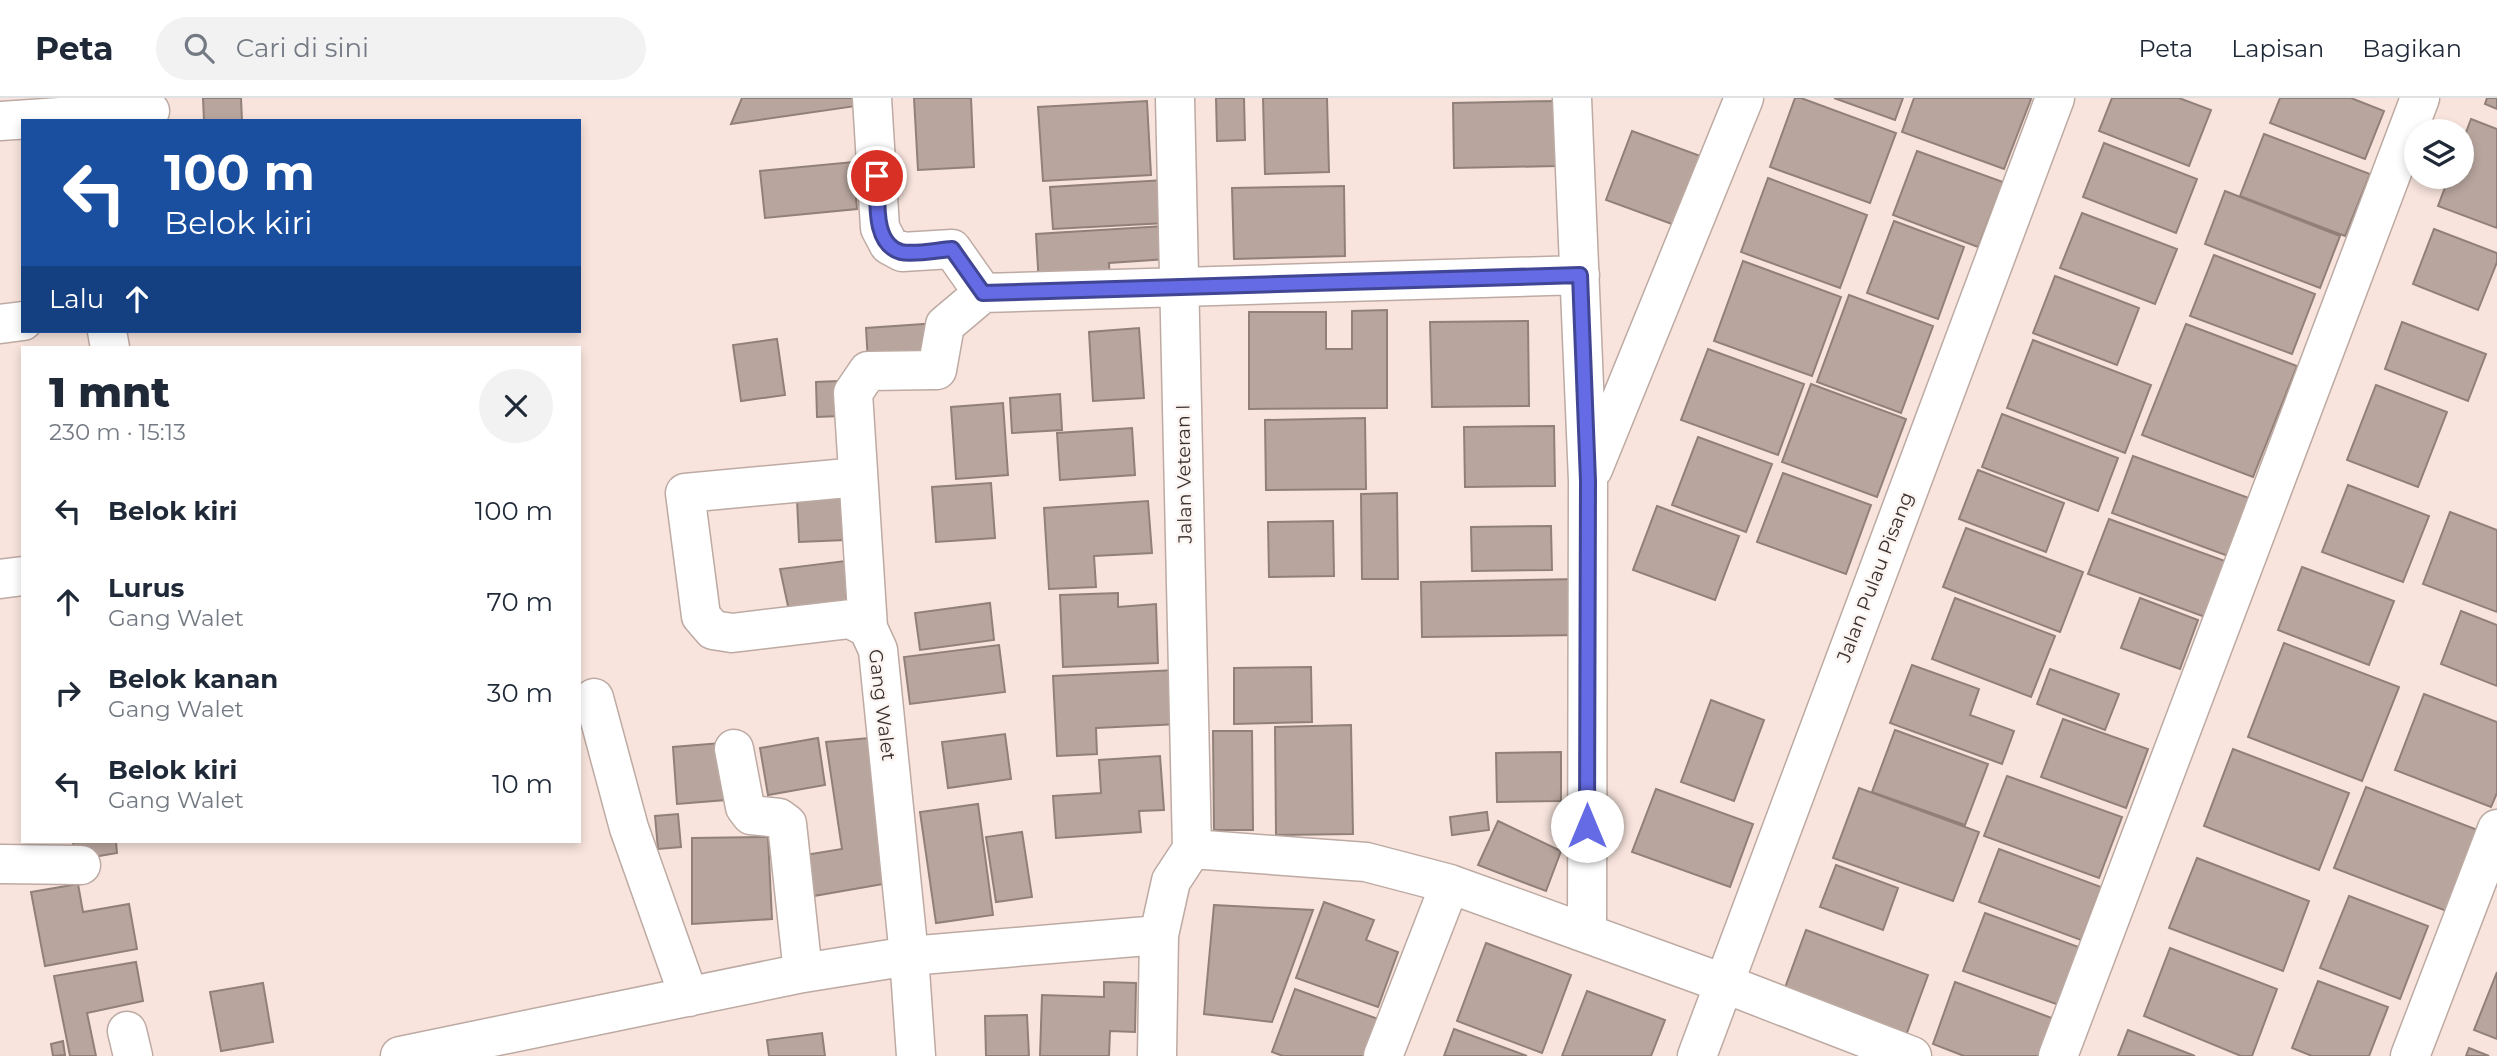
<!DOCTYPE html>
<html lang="id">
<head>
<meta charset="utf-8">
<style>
  body { margin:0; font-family:Montserrat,sans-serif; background:#f2f2f3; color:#1f2937; height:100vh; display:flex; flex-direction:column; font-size:26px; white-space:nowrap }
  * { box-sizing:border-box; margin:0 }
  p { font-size:23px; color:#747a83 }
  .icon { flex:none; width:38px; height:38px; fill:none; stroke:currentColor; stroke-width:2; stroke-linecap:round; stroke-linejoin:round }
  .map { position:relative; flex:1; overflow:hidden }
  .side { position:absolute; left:21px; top:248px; width:560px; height:497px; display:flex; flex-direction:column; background:#fff; border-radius:0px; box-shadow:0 4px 10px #0003 }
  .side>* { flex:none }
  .banner { position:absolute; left:21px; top:21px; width:560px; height:214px; border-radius:0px; box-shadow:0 4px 10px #0003; background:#1a4fa0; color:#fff; overflow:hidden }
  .controls { position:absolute; left:2404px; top:21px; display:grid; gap:14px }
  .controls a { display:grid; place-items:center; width:70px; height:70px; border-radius:50%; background:#fff; box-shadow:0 4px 10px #0003; font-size:35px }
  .pin { position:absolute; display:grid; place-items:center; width:60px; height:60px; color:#fff; margin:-30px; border:4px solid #fff; border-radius:50%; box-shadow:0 2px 7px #0007 }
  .me { position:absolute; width:77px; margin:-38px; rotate:0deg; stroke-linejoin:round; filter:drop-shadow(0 0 5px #0008) }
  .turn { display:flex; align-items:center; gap:24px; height:147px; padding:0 28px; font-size:32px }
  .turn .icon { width:91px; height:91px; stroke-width:2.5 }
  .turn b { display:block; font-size:49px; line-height:60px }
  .then { display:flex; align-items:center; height:66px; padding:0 28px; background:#0003; gap:14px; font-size:26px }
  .round { display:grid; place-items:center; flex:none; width:74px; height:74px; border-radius:37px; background:#f2f2f3 }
  .overview { display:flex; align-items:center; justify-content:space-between; height:119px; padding:0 28px }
  h1 { font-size:42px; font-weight:800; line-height:52px }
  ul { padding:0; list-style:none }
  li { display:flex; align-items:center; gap:21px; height:91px; padding:0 28px }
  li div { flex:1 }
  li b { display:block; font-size:26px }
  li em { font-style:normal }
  header { display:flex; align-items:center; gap:42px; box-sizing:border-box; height:98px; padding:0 35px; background:#fff; border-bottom:2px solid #e0e1e3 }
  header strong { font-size:33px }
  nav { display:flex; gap:38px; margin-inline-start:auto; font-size:24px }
  .search { width:490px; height:63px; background:#f2f2f3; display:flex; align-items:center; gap:18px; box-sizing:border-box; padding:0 24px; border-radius:38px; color:#747a83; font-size:26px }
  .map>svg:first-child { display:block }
  .building { fill:#b8a59e; stroke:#918079; stroke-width:2 }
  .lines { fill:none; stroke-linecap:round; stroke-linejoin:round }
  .minor-casing { stroke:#bdaaa3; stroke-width:41 }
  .minor { stroke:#fff; stroke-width:38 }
  .route-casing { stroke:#414694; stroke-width:18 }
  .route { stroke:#646be4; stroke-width:12 }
  .labels { text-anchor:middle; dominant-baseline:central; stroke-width:5; stroke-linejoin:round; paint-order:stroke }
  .street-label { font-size:19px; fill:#39322f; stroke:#fcf4f1 }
</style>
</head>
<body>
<header>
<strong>Peta</strong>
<div class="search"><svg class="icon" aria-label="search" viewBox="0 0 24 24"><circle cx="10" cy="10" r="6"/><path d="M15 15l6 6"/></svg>Cari di sini</div>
<nav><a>Peta</a><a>Lapisan</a><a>Bagikan</a></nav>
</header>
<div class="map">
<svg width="2497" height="958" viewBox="0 0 2497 958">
  <rect width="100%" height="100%" fill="#f8e4dd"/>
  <path class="building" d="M203,0H241L242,23H204Z
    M742,0H855L856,8L731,26Z
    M914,0H971L974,69L918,72Z
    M1216,0H1244L1245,42L1217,43Z
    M1263,0H1327L1329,74L1265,76Z
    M1795,0H1801L1896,35L1870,105L1770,69Z
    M1834,0H1903L1895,22Z
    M1914,0H2029L2031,1L2004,71L1902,34Z
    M2112,0H2179L2211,12L2189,68L2099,33Z
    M2280,0H2351L2384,13L2365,61L2270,25Z
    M2487,0H2497V11L2485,6Z
    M1147,3L1151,77L1043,83L1038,9Z
    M1555,3L1557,68L1454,70L1453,5Z
    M2471,21L2497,31V130L2438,108L2449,79H2462V45Z
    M1632,33L1706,60L1680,129L1606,102Z
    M2264,36L2370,76L2345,138L2240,98Z
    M2104,45L2197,81L2176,135L2083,99Z
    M1917,53L2003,84L1978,149L1893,117Z
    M853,64L857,111L765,120L760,73Z
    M1768,80L1867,117L1840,190L1741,154Z
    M1164,82L1166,125L1053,131L1050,89Z
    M1344,88L1345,158L1234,161L1232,90Z
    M2225,93L2340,138L2320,190L2205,146Z
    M2082,115L2177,151L2155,206L2060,170Z
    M1894,123L1964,149L1938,221L1867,195Z
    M1164,128L1167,161L1109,165L1110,184L1039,188L1036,136Z
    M2434,131L2497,155V164L2478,212L2413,186Z
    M2214,157L2315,196L2292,256L2190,218Z
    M1743,163L1841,199L1812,278L1714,243Z
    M2055,178L2139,210L2117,267L2033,235Z
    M1849,197L1933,228L1901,315L1817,284Z
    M1387,212V310L1249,311V214H1326V251H1352V213Z
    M1528,223L1529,308L1432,309L1430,224Z
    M952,224L955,276L869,281L866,230Z
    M2402,224L2486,256L2468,303L2385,271Z
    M2186,226L2297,268L2253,379L2142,337Z
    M1139,230L1144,300L1093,303L1089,234Z
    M777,241L785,297L741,303L733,247Z
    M2033,242L2151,287L2125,355L2007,310Z
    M1708,251L1804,286L1778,357L1681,322Z
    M862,282L863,317L817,319L816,284Z
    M1811,286L1906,321L1877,399L1782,364Z
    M2376,287L2447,314L2418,389L2347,362Z
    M1060,296L1062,332L1012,335L1010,300Z
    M1003,305L1008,377L956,381L951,309Z
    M2002,316L2118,360L2098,413L1982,369Z
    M1365,320L1366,391L1266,392L1265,322Z
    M1554,328L1555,388L1465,389L1464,329Z
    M1132,330L1135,377L1060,382L1057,335Z
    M1698,339L1772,366L1746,434L1672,407Z
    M2133,358L2249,400L2228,458L2112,415Z
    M1978,372L2064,405L2046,454L1959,421Z
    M1783,375L1871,407L1846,476L1757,444Z
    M991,385L995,440L936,444L932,389Z
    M2348,387L2429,418L2403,484L2322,454Z
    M1397,395L1398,481H1362L1361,396Z
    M867,397L869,441L799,444L797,401Z
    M1148,403L1152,455L1094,458L1096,489L1049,491L1044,410Z
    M1657,408L1739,438L1715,502L1633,472Z
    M2450,414L2497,432V514L2423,486Z
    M2109,421L2225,463L2205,519L2088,476Z
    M1333,423L1334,478L1269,479L1268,424Z
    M1551,428L1552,472L1472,473L1471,429Z
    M1966,430L2083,474L2060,534L1943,489Z
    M845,463L847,508L790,517L780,471Z
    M2302,469L2394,503L2369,567L2278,532Z
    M1579,481V537L1422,539L1421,484Z
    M1118,495V509L1156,506L1158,565L1063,569L1060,497Z
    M1955,500L2055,538L2031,599L1932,561Z
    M2140,500L2198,522L2180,571L2121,550Z
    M990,505L994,542L920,552L915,515Z
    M2461,513L2497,527V588L2441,566Z
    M2284,545L2399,589L2362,683L2248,639Z
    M999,547L1005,594L910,606L904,559Z
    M1912,567L1979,591L1970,617L2014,633L2002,666L1890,625Z
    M1311,569L1312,624L1234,626V570Z
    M2050,571L2119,596L2105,632L2037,606Z
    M1176,572L1179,626L1096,630L1097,656L1057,658L1053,578Z
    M2424,596L2497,624V695L2491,709L2395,672Z
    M1711,602L1764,622L1734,703L1681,684Z
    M2063,621L2148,651L2126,710L2041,679Z
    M1351,627L1353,736L1276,737L1275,629Z
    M1895,632L1988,666L1965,727L1872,694Z
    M1213,633H1252L1253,732H1214Z
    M1005,636L1011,681L948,690L942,644Z
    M818,640L825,687L768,697L760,650Z
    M869,640L889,785L808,799L799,758L842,751L826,644Z
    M721,645L726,702L677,706L673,649Z
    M2233,651L2349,695L2319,772L2204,728Z
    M1561,654V703L1497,704L1496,655Z
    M1160,658L1164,712L1139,713L1141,734L1056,740L1053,698L1101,695L1099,662Z
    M2007,678L2122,719L2099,780L1984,738Z
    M2366,689L2488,736L2457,817L2334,770Z
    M1859,690L1979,734L1953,803L1833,760Z
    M1656,691L1753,726L1730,789L1632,754Z
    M978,706L993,817L936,825L920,714Z
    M1487,714L1489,732L1452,737L1450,719Z
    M678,716L681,749L658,751L655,718Z
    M1498,723L1561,753L1546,793L1478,767Z
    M1022,734L1032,799L996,804L986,739Z
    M768,739L772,821L692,826V740Z
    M73,744H116L117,755L76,762Z
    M1999,751L2101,789L2081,842L1979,804Z
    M2197,760L2309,803L2283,873L2169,830Z
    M1836,767L1898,790L1883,832L1820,809Z
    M78,786L83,814L129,806L137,851L45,868L31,794Z
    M2349,798L2428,828L2400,901L2320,870Z
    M1324,804L1374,822L1366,842L1398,854L1378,909L1296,880Z
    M1214,807L1313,812L1272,924L1204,916Z
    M1985,815L2084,851L2062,908L1963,873Z
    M1806,832L1928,877L1904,943L1782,898Z
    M1486,845L1571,877L1542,955L1457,923Z
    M2170,850L2277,891L2252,958H2241L2144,918Z
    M136,864L143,903L87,915L96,958H70L54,878Z
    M2497,874V941L2474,932Z
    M2318,883L2388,909L2369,958H2312L2292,950Z
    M1104,884L1136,885L1135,934L1110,933L1109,958H1040L1042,897L1104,899Z
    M1955,884L2057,922L2044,958H1964L1933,946Z
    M263,885L273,944L221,953L210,894Z
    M1295,891L1378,921L1365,958H1283L1272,954Z
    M1587,893L1665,922L1651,958H1562Z
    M1027,917L1029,958H986L985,918Z
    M1454,931L1527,958H1444Z
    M2128,932L2195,958H2118Z
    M822,935L825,958H769L767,942Z
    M63,943L65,957L53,958L51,946Z
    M2469,950L2489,958H2466Z"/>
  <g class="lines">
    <defs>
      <path id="minor" d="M872,0L880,130L889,147L902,154L952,151L983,195L1580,177
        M1175,0L1192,751
        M1572,0L1588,383L1587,835
        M0,23L150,13
        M0,226L23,223
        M107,233L110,250
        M1593,371L1744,0
        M858,379L685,395L701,518L713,532L732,535L850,521L868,530L878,552L909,858L916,958
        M0,481L23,478
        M868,530L853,295L868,273L937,272L945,227L983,195
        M594,600L629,730L689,899
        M734,651L745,709L751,717L779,720L787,726L803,875
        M1192,751L1366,764L1450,786L1723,885L1912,958
        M0,766L81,767
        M127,933L133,958
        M400,958L803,875L909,858L1159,837
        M1157,958L1159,837L1171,783L1192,751
        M1383,958L1450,786
        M1697,958L2055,0
        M2058,958L2420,0
        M2410,958L2497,731"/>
    </defs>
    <use href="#minor" class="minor-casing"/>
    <use href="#minor" class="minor"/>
  </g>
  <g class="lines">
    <defs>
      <path id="route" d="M877,78C878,101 872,146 901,154C913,157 938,152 952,151L983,195L1580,177L1588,383L1587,728"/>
    </defs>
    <use href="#route" class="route-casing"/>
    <use href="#route" class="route"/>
  </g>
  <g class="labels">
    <g class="street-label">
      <text transform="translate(1184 376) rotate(-91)">Jalan Veteran I</text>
      <text transform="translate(1875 479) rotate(-69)">Jalan Pulau Pisang</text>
      <text transform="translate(882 607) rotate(83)">Gang Walet</text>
    </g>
  </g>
</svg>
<div class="controls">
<a><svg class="icon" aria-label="layers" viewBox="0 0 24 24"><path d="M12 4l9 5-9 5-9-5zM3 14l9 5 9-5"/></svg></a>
</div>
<div class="pin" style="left:877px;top:78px;background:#d93025"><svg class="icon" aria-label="arrive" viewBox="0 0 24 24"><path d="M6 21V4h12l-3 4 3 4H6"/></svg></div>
<svg class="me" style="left:1587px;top:728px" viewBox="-20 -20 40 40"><circle r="19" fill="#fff"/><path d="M0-13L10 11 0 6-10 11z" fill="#646be4"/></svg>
<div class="banner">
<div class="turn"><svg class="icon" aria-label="left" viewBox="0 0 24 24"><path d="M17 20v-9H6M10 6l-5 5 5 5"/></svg><div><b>100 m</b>Belok kiri</div></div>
<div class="then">Lalu<svg class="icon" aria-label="ahead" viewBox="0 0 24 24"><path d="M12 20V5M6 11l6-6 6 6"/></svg></div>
</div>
<section class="side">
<div class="overview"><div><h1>1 mnt</h1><p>230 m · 15:13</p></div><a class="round"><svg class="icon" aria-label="close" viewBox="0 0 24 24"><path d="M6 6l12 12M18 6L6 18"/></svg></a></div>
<ul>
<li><svg class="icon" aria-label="left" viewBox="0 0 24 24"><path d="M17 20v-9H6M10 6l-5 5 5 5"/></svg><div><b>Belok kiri</b></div><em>100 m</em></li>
<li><svg class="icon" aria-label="ahead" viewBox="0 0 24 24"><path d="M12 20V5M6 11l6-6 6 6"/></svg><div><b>Lurus</b><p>Gang Walet</p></div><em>70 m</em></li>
<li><svg class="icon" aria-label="right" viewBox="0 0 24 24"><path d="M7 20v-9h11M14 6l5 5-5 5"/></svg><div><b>Belok kanan</b><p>Gang Walet</p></div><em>30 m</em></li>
<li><svg class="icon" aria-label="left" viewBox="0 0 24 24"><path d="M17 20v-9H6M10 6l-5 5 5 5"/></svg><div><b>Belok kiri</b><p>Gang Walet</p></div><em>10 m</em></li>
</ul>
</section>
</div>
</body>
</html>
